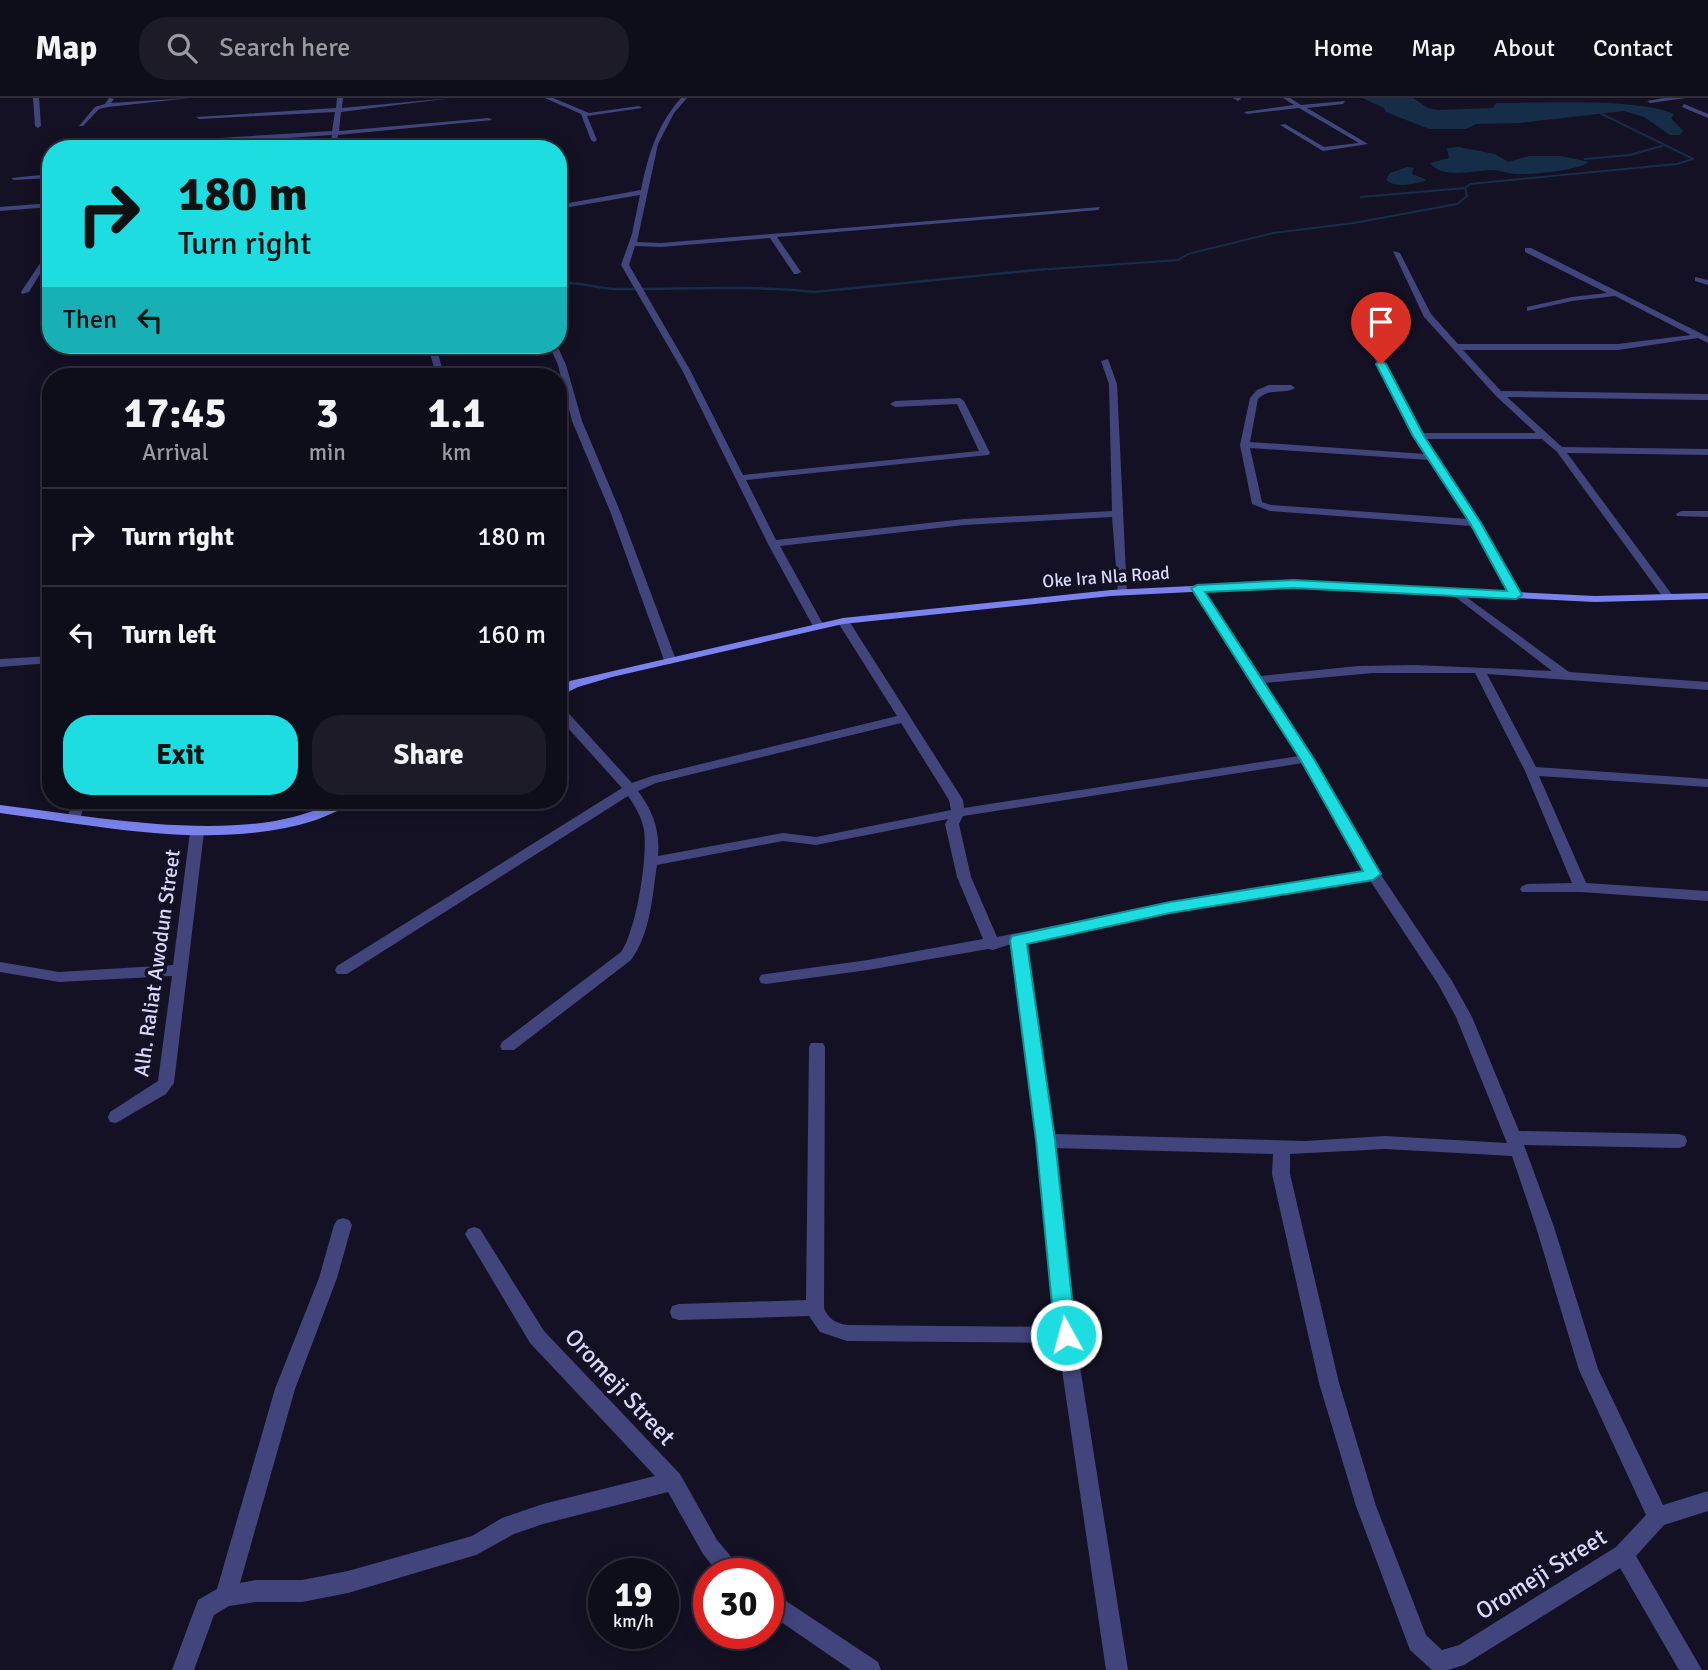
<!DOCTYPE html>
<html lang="en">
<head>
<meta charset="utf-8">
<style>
  body { margin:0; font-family:Signika,sans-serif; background:#1c1b27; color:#f1f3f6; height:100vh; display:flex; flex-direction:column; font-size:26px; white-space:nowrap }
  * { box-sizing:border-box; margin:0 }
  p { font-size:23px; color:#9b9ca2 }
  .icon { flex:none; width:38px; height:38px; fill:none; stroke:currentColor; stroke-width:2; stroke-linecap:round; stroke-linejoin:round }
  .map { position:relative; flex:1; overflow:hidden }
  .panel { position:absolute; left:42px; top:270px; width:525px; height:441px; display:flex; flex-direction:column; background:#0e0d1a; border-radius:28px; box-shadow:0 4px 18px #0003,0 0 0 2px #2e2d39 }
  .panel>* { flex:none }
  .hud { position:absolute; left:42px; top:42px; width:525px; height:214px; border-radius:28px; box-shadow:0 4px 18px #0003,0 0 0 2px #2e2d39; background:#1ddde1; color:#111; overflow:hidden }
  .speed { position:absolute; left:588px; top:1460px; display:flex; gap:14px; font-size:35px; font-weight:700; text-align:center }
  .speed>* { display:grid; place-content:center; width:91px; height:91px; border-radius:50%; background:#0e0d1a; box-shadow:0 4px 18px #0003,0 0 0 2px #2e2d39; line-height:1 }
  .speed small { font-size:18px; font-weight:400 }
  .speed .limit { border:10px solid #d22; background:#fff; color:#111 }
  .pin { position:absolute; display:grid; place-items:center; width:60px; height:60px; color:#fff; margin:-72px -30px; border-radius:50% 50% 50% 0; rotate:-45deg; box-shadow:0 0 7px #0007 }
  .pin .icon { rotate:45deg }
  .me { position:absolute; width:77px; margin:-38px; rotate:353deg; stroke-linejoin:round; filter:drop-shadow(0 0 5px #0008) }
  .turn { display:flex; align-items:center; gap:24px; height:147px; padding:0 21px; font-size:32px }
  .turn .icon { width:91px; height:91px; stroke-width:2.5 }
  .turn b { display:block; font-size:49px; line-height:60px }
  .then { display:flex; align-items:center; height:66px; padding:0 21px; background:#0003; gap:14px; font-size:26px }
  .eta { display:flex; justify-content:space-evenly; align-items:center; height:119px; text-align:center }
  .eta b { font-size:42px; font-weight:700; line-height:49px }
  .primary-button { display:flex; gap:14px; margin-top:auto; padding:14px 21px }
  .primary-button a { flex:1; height:80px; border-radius:28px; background:#1ddde1; color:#111; font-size:28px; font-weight:700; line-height:80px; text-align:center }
  .primary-button a+a { background:#1c1b27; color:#f1f3f6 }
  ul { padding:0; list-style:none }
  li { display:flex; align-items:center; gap:21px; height:98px; padding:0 21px; border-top:2px solid #2e2d39 }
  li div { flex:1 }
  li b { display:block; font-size:26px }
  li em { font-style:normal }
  header { display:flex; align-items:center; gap:42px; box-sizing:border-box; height:98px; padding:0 35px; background:#0e0d1a; border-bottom:2px solid #2e2d39 }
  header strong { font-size:33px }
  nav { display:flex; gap:38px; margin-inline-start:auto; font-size:24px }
  .search { width:490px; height:63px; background:#1c1b27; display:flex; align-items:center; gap:18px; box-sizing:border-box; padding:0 24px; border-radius:28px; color:#9b9ca2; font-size:26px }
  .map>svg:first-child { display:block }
  .water { fill:#162d48 }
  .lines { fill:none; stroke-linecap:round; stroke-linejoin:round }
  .stream-far1 { stroke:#162d48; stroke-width:2 }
  .stream { stroke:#162d48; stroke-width:2.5 }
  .street { fill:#42457c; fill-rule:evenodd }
  .secondary { fill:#7b82ee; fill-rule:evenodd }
  .route { fill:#1ddde1; stroke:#139092; stroke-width:2 }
  .labels { text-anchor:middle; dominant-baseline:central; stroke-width:7; stroke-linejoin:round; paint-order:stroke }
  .far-street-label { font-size:18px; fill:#d9d8fa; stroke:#131123 }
  .street-label { font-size:21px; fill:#d9d8fa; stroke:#131123 }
  .near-street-label { font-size:24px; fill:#d9d8fa; stroke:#131123 }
</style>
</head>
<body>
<header>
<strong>Map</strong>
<div class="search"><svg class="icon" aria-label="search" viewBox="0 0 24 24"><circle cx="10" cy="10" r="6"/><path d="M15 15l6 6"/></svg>Search here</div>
<nav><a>Home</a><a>Map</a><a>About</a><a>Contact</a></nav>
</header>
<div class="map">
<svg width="1708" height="1572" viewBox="0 0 1708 1572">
  <rect width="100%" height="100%" fill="#131123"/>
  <path class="water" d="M1362,0H1413L1428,10L1438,12L1493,10L1496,5C1538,5 1640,0 1674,16L1671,20L1683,33L1680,37H1670L1644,19L1624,13L1520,25L1476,26L1466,31H1429L1386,14L1384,10Z
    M1459,49L1495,56L1508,64L1529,58H1561L1589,64C1577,73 1530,77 1514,76C1507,75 1500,72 1493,72C1474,72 1443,82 1430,65L1449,60L1447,50Z
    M1407,69L1414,70L1412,76L1427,82C1414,86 1397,91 1386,82L1390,75Z"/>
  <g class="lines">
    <path class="stream-far1" d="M1585,61L1630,57L1662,48
      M1361,99L1465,90
      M1023,173L1178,162L1188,156L1273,135L1354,125L1457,106L1467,98L1465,90L1470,86L1677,66L1693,61L1598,14"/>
    <path class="stream" d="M558,185C581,183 596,191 617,191C683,191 749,187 814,194L1046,171"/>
    <path class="street" d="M33,0H39L41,28L38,30L35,28Z
      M109,0L114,1L111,5L190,0L108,9L99,11L83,28H79L95,9L105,6Z
      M337,0H343L342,10L452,0L341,14L339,33L489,20L492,22L338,37L336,51H330L332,37L119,51L138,45L332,33L335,14L199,21L196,19L336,10Z
      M545,0H553L589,15L639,8L642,10L587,18L597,42L594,44L591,42L581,16Z
      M681,0H687L674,15L658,46L637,144L661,145L1100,109L1098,112L777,139L801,174L797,176H794L770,140L661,149L635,148L629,167L690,272L743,377L979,353L957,306L895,309L890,306L895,303L960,300L964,303L990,355L988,357L746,382L776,442L964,421L1112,413L1109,286L1101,263L1108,261L1117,286L1127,497H1119L1118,495L1112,419L964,427L780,448L824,528L822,530H814L768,446L682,272L621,167L632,136L640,97L558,111V107L641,92C648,57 657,27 681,0Z
      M1233,0H1240L1241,1L1238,3Z
      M1283,0H1290L1301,7L1345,3L1343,6L1307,10L1368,46L1323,53L1280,27L1285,26L1324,49L1359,45L1299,10L1247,16L1244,14L1294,7Z
      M1664,0H1686L1650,5L1647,3Z
      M1684,6L1708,16V20L1682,9Z
      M526,48L529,51H507Z
      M46,55H51V59L44,58Z
      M51,76V80L14,82L11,80Z
      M51,105V109L0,113V109Z
      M51,149V158L29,194L22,196L21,194Z
      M1525,150H1531L1708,239V245L1698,240L1618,252H1463L1501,293L1708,296V302L1507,299L1562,349L1708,351V357L1567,355L1673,498V502H1665L1557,354L1542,341H1425L1480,425L1521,497L1516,500L1511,497L1471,428L1270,413L1252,406L1240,347L1250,300L1257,292L1269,287H1291L1295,290C1283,297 1270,289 1258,301L1250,344L1426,356L1365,243L1366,241L1373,243L1422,335H1536L1496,298L1424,219L1393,153L1400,155L1431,216L1458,246H1618L1691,237L1615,198L1572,203L1527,213V209L1572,199L1607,195L1525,154ZM1250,350L1429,362L1468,421L1271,407L1262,404Z
      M1695,179L1708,182V187L1695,183Z
      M428,247H436L444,278H436Z
      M549,247H557L566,267L582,323L620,413L676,562L674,564L670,566L664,562L610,413L572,323L558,267Z
      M1681,413H1708V419L1677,418L1676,416Z
      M1197,487L1202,490L1260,578L1358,568L1415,567L1552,573L1454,498L1453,496L1458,493L1569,574L1708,584V592L1487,576L1536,669L1708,681V689L1539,678L1586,785L1708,793V803L1581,794H1522L1520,791L1522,788L1527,786L1572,785L1525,673L1475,575H1373L1264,585L1313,661L1379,774L1452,883L1472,919L1519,1033L1679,1036L1685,1038L1687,1043L1685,1048L1679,1050L1524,1047L1554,1129L1598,1271L1663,1407L1708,1393V1413L1664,1427L1636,1458L1702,1572H1679L1620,1470L1464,1567L1448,1572H1432L1410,1552L1356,1408L1319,1285L1272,1076L1273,1056L1054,1050L1075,1237L1128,1572H1106L1058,1245L847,1243L820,1234L809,1218L679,1222L672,1220L670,1214L672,1208L679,1206L806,1202L809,949L811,945H823L825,949L824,1210C828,1221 836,1225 847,1227L1056,1229L1037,1042L1011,846L993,852L988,851L868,872L766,886L761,885L759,881L761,877L766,876L868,862L983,841L957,779L945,726L948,721L816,747L783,743L657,767C652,799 651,834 631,862L514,952H502L500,948L502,944L621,854C636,833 648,759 644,732C642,720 635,708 628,698L347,876H337L335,872L337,868L622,690L558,619V607L562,608L632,685L652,678L897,618L837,523L843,520L849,523L963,702L964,710L1299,658L1192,490ZM901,625L949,702L951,712L816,739L783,735L658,758C660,732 653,713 638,693L656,685ZM1303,665L1364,773L1194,800L997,839L971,779L959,726L963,718ZM1369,781L1438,886L1456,919L1507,1045L1385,1038L1305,1043L1053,1036L1025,843L1194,810ZM1385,1051L1512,1058L1536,1129L1579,1272L1646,1417L1616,1449L1459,1547L1442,1552L1426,1537L1376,1408L1339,1285L1290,1076V1056Z
      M51,558V565L0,569V561Z
      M72,702H85L80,722L75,723L68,719Z
      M197,730L204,734L174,985L166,996L116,1025L110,1024L108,1019L110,1014L158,983L172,878L59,884L0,874V864L59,874L173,867L190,734Z
      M343,1120L349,1122L352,1127L337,1180L295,1291L240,1485L256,1482H302L348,1473L472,1438L502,1420L543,1406L655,1378L530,1245L465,1136L468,1131L474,1129L480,1131L544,1233L680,1376L717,1442L739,1468L742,1475H718L703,1456L668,1394L543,1426L514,1436L476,1457L348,1495L302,1504H256L229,1508L214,1517L194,1572H172L198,1502L217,1491L275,1291L319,1180L334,1127L337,1122Z
      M768,1491L878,1564L881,1572H851L768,1515Z"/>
    <path class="secondary" d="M1293,483L1595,498L1708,495V501L1595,504L1293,489L1111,498L843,526L612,579L578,589L558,599V590L570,583L843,520L1111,492Z
      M340,702H358L356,705C343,710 329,717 316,722C215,754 102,728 0,715V707C90,718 224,744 310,714C320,711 330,706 340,702Z"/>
  </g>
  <path class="route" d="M1381,263L1386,266L1424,338L1481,425L1522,497L1516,501L1293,490L1205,494L1314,661L1381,776L1373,782L1170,815L1027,846L1055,1042L1076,1237L1073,1244L1066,1247L1058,1244L1055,1237L1036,1042L1010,842L1012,838L1170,804L1363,773L1300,661L1191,490L1197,487L1293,482L1507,493L1470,425L1413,338L1376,266Z"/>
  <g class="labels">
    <g class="far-street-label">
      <text transform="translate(1106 479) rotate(-4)">Oke Ira Nla Road</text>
    </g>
    <g class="street-label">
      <text transform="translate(157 865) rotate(-82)">Alh. Raliat Awodun Street</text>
    </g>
    <g class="near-street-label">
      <text transform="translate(620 1289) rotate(47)">Oromeji Street</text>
      <text transform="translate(1541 1476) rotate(-32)">Oromeji Street</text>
    </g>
  </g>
</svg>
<div class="speed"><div>19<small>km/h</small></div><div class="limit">30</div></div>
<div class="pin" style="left:1381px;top:266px;background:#d93025"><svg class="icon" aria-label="arrive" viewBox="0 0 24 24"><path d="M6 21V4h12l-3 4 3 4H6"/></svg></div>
<svg class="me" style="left:1066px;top:1237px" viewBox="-20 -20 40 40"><circle r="17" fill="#1ddde1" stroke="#fff" stroke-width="3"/><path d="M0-11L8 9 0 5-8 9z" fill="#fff"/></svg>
<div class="hud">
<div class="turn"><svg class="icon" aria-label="right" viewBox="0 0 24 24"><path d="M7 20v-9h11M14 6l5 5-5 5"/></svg><div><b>180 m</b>Turn right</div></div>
<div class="then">Then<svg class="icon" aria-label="left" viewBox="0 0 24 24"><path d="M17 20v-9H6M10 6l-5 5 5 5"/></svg></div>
</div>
<section class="panel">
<div class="eta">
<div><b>17:45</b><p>Arrival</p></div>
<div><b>3</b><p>min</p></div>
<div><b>1.1</b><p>km</p></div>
</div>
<ul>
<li><svg class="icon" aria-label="right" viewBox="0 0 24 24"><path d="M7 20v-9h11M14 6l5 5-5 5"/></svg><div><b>Turn right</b></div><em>180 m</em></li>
<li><svg class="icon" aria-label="left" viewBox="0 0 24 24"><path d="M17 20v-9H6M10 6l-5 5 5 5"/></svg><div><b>Turn left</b></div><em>160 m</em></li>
</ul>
<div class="primary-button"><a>Exit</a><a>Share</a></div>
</section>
</div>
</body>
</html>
